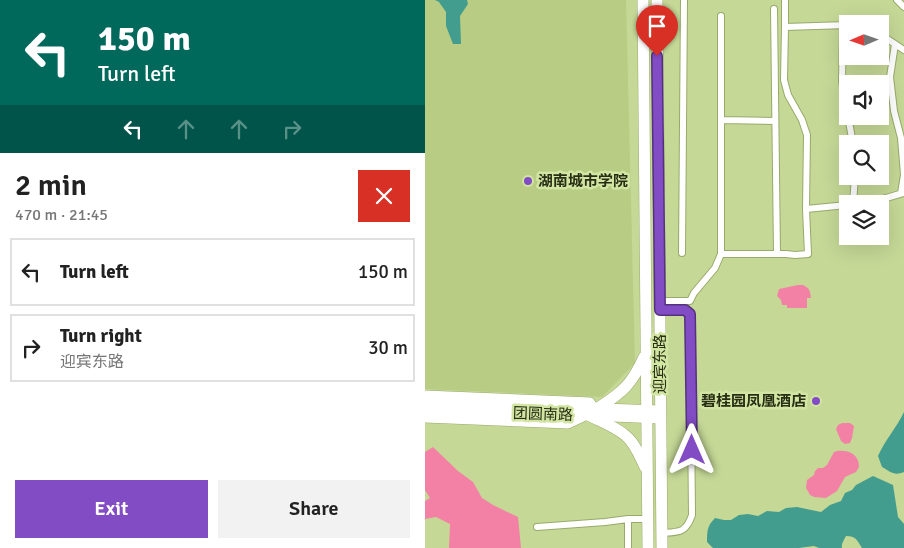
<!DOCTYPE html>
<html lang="en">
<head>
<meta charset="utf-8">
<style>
  body { margin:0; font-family:Signika,"Noto Sans SC",sans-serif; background:#f2f2f2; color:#222; height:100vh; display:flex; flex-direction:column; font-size:19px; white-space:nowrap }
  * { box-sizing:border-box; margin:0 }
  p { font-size:16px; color:#767676 }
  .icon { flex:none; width:28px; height:28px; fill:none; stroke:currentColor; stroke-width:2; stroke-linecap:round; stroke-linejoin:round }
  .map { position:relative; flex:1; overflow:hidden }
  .sheet { display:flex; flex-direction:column; background:#fff; width:425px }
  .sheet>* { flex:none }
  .hud { background:#00695c; color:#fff; overflow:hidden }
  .needle { width:32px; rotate:268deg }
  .buttons { position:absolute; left:414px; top:15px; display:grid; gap:10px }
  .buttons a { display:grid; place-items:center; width:50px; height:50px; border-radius:0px; background:#fff; box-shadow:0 5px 20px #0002; font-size:25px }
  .pin { position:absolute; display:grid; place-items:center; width:42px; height:42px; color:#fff; margin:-51px -21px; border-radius:50% 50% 50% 0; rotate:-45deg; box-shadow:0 0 5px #0007 }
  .pin .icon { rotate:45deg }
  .me { position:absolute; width:55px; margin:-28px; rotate:0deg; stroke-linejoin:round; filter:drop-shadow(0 0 4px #0008) }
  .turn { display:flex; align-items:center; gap:18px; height:105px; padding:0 15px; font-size:22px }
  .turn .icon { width:65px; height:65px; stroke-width:2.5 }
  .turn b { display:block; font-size:35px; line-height:42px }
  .lanes { display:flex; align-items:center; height:48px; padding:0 15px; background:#0003; justify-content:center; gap:25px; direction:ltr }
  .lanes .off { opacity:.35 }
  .round { display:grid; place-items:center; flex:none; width:52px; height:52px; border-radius:0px; background:#f2f2f2 }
  .overview { display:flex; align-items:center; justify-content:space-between; height:85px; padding:0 15px }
  h1 { font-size:30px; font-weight:600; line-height:38px }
  .cta { display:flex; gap:10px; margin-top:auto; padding:10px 15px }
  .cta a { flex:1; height:58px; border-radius:0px; background:#824cc4; color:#fff; font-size:20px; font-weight:600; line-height:58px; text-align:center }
  .cta a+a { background:#f2f2f2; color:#222 }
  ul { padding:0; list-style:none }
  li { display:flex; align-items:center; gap:15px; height:68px; margin:0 10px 8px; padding:0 5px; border:2px solid #e0e0e0; border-radius:0px }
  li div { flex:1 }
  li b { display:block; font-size:19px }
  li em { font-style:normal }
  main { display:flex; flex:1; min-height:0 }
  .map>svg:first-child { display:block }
  .built { fill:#b8cc83 }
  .green { fill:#f381a5 }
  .water { fill:#439d8e }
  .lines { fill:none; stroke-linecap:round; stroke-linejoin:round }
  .street-casing { stroke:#98aa6a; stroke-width:8 }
  .secondary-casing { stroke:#98aa6a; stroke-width:10 }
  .highway-casing { stroke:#98aa6a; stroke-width:12 }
  .street { stroke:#fff; stroke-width:6 }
  .secondary { stroke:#fff; stroke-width:9 }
  .highway { stroke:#fff; stroke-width:11 }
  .route-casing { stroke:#54317f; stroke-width:12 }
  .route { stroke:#824cc4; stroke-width:9 }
  .poi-dot { fill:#824cc4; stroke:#d2e5a3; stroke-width:2 }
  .labels { text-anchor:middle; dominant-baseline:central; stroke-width:5; stroke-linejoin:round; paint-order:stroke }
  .poi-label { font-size:15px; font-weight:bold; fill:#272e14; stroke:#d2e5a3; text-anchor:start }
  .street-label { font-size:15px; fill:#272e14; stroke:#d2e5a3 }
</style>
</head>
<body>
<main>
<section class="sheet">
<div class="hud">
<div class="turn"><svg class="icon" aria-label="left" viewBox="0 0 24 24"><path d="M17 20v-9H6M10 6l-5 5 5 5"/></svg><div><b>150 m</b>Turn left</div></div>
<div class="lanes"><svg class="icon" aria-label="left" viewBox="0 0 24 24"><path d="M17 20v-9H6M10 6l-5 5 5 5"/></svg><svg class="icon off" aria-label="ahead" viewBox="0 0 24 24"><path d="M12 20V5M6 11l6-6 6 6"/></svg><svg class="icon off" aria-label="ahead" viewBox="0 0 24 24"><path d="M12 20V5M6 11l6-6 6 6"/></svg><svg class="icon off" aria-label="right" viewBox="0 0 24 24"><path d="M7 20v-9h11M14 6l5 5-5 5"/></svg></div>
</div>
<div class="overview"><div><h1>2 min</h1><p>470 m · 21:45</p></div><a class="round" style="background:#d93025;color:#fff"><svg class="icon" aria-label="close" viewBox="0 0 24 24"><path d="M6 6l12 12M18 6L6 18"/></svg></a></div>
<ul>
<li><svg class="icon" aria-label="left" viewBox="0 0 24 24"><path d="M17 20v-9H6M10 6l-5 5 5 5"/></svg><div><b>Turn left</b></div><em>150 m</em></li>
<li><svg class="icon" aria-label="right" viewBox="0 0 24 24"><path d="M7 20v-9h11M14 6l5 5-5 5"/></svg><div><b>Turn right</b><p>迎宾东路</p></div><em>30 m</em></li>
</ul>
<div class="cta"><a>Exit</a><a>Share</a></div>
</section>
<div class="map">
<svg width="479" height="548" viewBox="0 0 479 548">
  <rect width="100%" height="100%" fill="#c5d896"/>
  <path class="built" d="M0,0H201L210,363L177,397L0,389Z"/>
  <path class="green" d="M373,285H378L383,288L385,292L386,298H382V308H362V305H357L356,300L352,296L354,289Z
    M417,423H425L429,426L427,438L425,443L420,444L416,441L411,429L413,425Z
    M8,447L33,471L48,482L57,498L68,505L93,517L96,548H24L25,524L11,517L0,519V501L5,498L0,490V452Z
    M412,451C424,450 434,454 434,467L431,472L420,477L412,491L401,498L389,497L385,495L381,488L382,480L389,475L390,471L393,468H398L402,465L409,452Z"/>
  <path class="water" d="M10,0H42L43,4L35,16L36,44H28L21,26V12L14,2Z
    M479,412V472C469,476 466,472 457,467L453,456C460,440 472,427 479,412Z
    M448,476L468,485L473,517L479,524V548H437C432,540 431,536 421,536C419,540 416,544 417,548H394L389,546L374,548H288L282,542C282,531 282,526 290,518L299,520H306L314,515L323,514L333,516L342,511L354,512L361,508L372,507L396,512L405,505L416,501L420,493L427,490L431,485Z"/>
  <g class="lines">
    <defs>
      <path id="street" d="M472,0L479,7
        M349,9L352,254
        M418,25L417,81L422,114
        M360,27V0
        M455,34L479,50
        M470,44L465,77L469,111L476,138L479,175L476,193
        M423,116L428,144
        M296,120L350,121
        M428,204L430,176
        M436,204L451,201L478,193
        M381,209L422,205
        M257,253L259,0
        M296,254V16
        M235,301H265L269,293L290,268L296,254H361L370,255L383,254L381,209L382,135L377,120L363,95L359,80L360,27L422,25
        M235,310H259L265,314L267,515C261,533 254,532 237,533
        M112,527L180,522L203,519H223
        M203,548V519"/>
      <path id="secondary" d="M0,395L165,402L169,408
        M0,402L235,410
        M0,409L235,419
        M0,418L143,424L158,417"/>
      <path id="highway" d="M218,0L223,548
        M232,0L237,548
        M173,408C198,392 207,384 219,357
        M165,416C177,422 191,427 201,436C210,443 215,457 220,467"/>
    </defs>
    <use href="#street" class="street-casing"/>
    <use href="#secondary" class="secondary-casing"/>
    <use href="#highway" class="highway-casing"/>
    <use href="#street" class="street"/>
    <use href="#secondary" class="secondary"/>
    <use href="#highway" class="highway"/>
  </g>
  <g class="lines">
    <defs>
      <path id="route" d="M232,56L235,310H260L265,314L267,450"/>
    </defs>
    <use href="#route" class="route-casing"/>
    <use href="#route" class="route"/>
  </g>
  <g class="poi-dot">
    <circle cx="103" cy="181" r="5"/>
    <circle cx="391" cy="401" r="5"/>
  </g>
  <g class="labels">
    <g class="poi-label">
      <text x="113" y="181">湖南城市学院</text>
      <text x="381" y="401" text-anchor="end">碧桂园凤凰酒店</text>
    </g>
    <g class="street-label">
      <text transform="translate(235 364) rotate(-90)">迎宾东路</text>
      <text transform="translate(118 414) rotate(2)">团圆南路</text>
    </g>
  </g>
</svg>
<div class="buttons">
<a><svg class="needle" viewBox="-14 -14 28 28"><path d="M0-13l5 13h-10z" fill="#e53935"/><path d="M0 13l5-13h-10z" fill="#767676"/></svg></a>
<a><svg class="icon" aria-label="sound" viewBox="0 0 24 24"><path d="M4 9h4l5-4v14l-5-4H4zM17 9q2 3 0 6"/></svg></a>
<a><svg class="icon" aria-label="search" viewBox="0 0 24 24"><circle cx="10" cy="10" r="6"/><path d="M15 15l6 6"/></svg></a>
<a><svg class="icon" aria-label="layers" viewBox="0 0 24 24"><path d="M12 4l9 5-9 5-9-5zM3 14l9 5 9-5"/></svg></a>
</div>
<div class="pin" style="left:232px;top:56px;background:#d93025"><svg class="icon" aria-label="arrive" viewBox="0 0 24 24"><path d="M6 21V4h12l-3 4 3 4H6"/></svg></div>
<svg class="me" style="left:267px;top:450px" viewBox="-20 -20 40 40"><path d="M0-17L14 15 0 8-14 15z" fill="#824cc4" stroke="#fff" stroke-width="4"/></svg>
</div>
</main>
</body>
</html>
